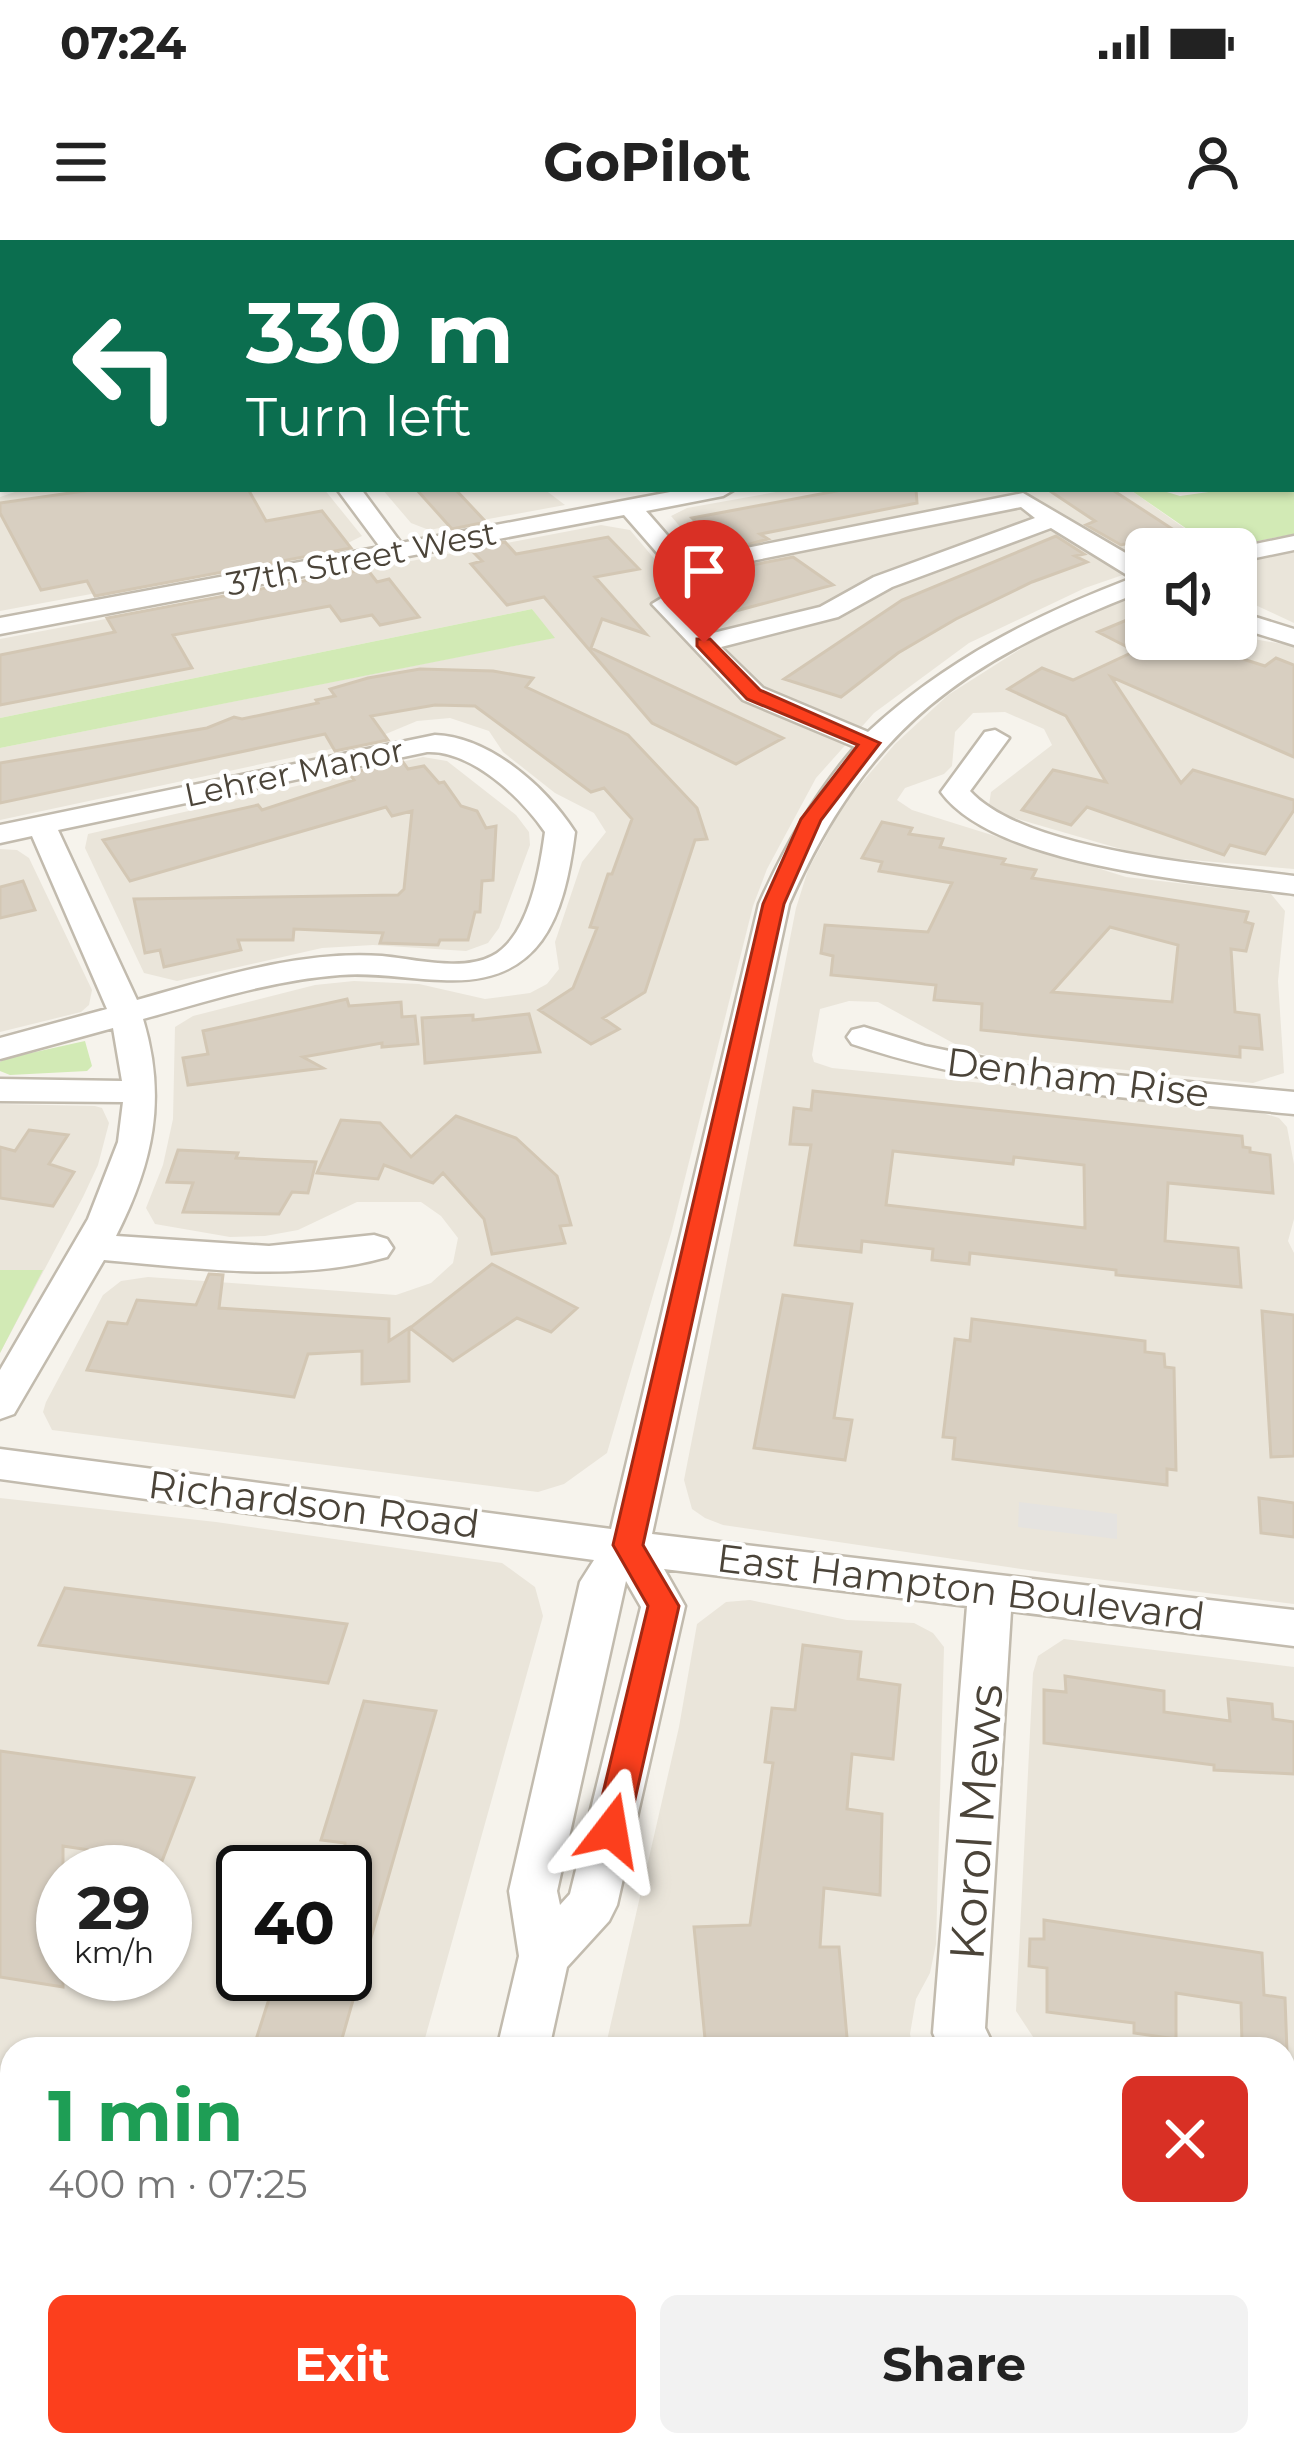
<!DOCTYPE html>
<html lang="en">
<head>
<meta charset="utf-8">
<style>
  body { margin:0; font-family:Montserrat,sans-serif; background:#f2f2f2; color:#222; height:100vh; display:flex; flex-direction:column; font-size:45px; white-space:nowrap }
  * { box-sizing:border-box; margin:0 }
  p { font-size:39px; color:#767676 }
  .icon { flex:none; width:66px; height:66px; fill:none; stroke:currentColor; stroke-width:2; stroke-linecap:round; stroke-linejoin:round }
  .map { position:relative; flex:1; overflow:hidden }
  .drawer { position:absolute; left:0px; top:1797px; width:1296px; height:420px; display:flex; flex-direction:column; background:#fff; border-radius:36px 36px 0 0; box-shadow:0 3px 9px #0004 }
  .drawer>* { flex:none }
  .guide { position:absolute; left:0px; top:0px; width:1296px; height:252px; box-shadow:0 3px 9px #0004; background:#0b6e4f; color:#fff; overflow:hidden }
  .fabs { position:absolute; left:1125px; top:288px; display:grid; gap:24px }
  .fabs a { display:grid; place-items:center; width:132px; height:132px; border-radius:18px; background:#fff; box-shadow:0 3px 9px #0004; font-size:60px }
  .speed { position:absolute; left:36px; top:1605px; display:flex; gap:24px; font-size:60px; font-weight:700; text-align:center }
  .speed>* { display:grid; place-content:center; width:156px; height:156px; border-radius:50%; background:#fff; box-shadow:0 3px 9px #0004; line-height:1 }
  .speed small { font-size:30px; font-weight:400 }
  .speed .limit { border:6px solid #111; border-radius:18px; background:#fff; color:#111 }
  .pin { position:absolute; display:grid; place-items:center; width:102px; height:102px; color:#fff; margin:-123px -51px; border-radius:50% 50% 50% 0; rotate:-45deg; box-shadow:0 0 12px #0007 }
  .pin .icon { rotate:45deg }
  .me { position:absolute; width:132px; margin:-66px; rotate:14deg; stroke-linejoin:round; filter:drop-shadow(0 0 9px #0008) }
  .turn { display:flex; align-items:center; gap:42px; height:252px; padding:0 48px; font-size:54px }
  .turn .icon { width:156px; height:156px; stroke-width:2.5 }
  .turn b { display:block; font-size:84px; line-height:102px }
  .round { display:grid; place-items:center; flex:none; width:126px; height:126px; border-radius:18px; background:#f2f2f2 }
  .summary { display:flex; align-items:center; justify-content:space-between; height:204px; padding:0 48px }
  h1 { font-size:72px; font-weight:700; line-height:90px; color:#1e9e55 }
  .cta { display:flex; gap:24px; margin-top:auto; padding:24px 48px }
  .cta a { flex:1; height:138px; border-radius:18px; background:#fc3f1d; color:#fff; font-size:48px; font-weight:700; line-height:138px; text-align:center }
  .cta a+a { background:#f2f2f2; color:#222 }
  .status { display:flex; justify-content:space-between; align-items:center; height:84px; padding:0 60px; background:#fff; direction:ltr }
  .status svg { height:33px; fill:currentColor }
  header { display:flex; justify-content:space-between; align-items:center; height:156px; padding:0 48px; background:#fff; font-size:54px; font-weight:700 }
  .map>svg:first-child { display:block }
  .residential { fill:#eae5da; fill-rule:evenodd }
  .green { fill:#d2eab5 }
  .parking { fill:#e5e3e0 }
  .building { fill:#d8cfc1; stroke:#d3c7b4; stroke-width:3; fill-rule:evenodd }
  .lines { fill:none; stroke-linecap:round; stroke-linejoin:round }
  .minor-casing { stroke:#c2bbae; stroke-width:5 }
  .minor { fill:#fff; fill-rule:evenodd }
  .route { fill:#fc3f1d; stroke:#a42913; stroke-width:3 }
  .labels { text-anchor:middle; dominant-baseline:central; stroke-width:9; stroke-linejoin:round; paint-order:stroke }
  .far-street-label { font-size:33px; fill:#4b4439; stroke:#fff }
  .street-label { font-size:39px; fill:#4b4439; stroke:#fff }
  .near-street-label { font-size:48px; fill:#4b4439; stroke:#fff }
</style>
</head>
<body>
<div class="status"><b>07:24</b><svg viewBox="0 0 49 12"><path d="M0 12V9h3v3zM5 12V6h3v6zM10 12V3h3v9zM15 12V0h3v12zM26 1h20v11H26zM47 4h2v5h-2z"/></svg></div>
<header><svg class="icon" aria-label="menu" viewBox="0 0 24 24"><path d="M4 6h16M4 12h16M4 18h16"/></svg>GoPilot<svg class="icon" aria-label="person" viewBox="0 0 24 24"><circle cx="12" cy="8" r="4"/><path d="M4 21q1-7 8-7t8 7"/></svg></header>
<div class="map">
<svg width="1294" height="2217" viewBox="0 0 1294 2217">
  <rect width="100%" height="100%" fill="#f6f3ec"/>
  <path class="residential" d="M24,249H324L362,296L338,308L0,371V257Z
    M382,249H544L565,265L429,290L411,283Z
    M793,249H1129L1214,309H1146V327L1085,348L969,403L874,473L816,538L767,629L753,666L672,990L607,1213L564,1244L538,1252L52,1190L43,1172L46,1162L103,1055L121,1041L148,1037L396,1055L431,1043L453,1023L458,998L441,976L421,962H357L298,990L265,996L230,997L155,984L146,968L163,925L173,879L175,787L193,776L315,745L354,741L419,744L485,759L530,753L547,744L559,729L555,702L582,622L606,592L594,573L555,553L503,512L489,491L450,478L417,481L369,501L0,580V508L553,398L532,369L0,478V399L601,285L630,290L674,342L721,335L671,276L687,268Z
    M1294,312V383L1236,356V323Z
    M1146,351V399L1236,396L1294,406V629L1145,616L997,573L989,565L991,552L1052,505L1044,489L1005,472L973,473L955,492L952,526L944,534L905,548L897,560L912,570L1126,637L1271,654L1285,671L1278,741L1284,833L1253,843L990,816L964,809L878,762L849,761L820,769L812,815L814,822L832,828L1252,870L1279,878L1287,887L1294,924V979L1288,1001L1294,1013V1364L1049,1333L723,1285L705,1278L692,1269L684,1240L796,668L808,630L845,562L895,504L948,455L1044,394Z
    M423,517L447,521L516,575L529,592L530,605L499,688L488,703L466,711L373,705L322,708L177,741L144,733L85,608L88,594Z
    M0,609L17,610L29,618L92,750L89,765L81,772L0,792Z
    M0,864L95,866L102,868L109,883L98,925L83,957L0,1113Z
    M0,1258L216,1282L502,1323L535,1347L543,1376L422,1809H12V2032L0,2030ZM63,1632H165V1734H63ZM243,1632H345V1734H243Z
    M750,1360L847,1380L914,1383L933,1393L944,1407L936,1704L930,1733L916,1759L910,1794L913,1809H605L679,1487L697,1384L726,1362Z
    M1064,1399L1294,1427V1865L1284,1864V1809H1041L1016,1771L1033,1433L1038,1416Z
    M1284,1944L1294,1945V2217H907L832,2205H1284Z"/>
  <path class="green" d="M211,0H982L985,3H215Z
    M1294,240V294L1216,309L1129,249H1157L1180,256L1230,249H1293Z
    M532,369L555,398L0,508V478Z
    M85,801L92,826L87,831L10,835L0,831V822L8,818Z
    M0,1030H43L0,1113Z"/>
  <path class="parking" d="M1019,1262L1117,1274V1299L1018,1287Z"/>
  <path class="building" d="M98,249H248L266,281L322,271L351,308L95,356L87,341L41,350L0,273V263Z
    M416,249H455L486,282L452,289Z
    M847,249H916L917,263L760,294L768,299L725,311L692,278Z
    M1047,249H1111L1177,292L1121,305L1086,285L1095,281Z
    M1056,296L1084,314L1075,316L1087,322L1032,342L956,379L898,413L841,457L784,439L902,360Z
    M608,297L639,329L595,337L646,394L602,379L591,408L783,498L736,524L652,483L544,357L507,365L471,324L482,321L470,309L505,302L516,314Z
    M793,317L833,345L728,373L697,349L750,335L742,327Z
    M367,329L377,342L389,339L419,377L380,385L372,375L341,381L330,366L173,395L192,428L0,465V415L115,392L107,378Z
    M1146,372V405L1158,399H1180L1265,426L1276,418L1294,425V517L1111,437L1181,543L1193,530L1294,560V570L1265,614L1230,605L1224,615L1087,567L1071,585L1022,570L1053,530L1106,542L1066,476L1008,449L1042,428L1073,440L1135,411L1098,392Z
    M420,429L493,431L533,438L526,447L628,495L697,568L707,599L695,600L645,752L603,778L619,789L591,804L539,770L573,748L597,688L590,687L608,634H612L632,579L604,548L591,552L475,466L435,465L371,476L388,500L335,511L325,494L0,563V523L207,488L234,477L242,479L318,463L316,460L335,456L330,449L368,438Z
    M403,522L408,529L424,526L439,543L444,542L461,566L477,571L486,588L496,586L493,640L482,641L480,672H475L468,700H440L438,705L380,703L383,693L294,689L293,700H238L241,710L164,727L160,710L145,713L134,659L398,655L404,649L412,571L392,576L386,567L130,641L103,600L258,565L262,570L354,540L349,533Z
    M882,582L912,588L909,594L943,599L940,607L1005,619L1002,624L1036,630L1032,638L1248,672L1245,682L1253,684L1246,711L1231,709L1235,772L1259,775L1262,809L1240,807V817L981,790L982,764L934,760L936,745L831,735L833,716L821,713L825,685L928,692L952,643L879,631L882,622L862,618ZM1110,687L1178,705L1172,762L1052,752Z
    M23,641L35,670L0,678V647Z
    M347,759L349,766L401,762L402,777L415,776L418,804L382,807V803L303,817L323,828L188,845L183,818L208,814L203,791Z
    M529,774L540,812L425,823L422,778L473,775V780Z
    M813,851L1242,896L1243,907L1250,908V912L1270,915L1273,953L1168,943L1165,1001L1238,1008L1241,1047L1116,1035V1030L970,1013L969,1024L932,1020L933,1009L862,1001L861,1012L795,1005L811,905L790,904L794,868L811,870ZM893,911L1013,924L1014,917L1084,925L1085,988L886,965Z
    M456,876L516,898L557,936L571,985L560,986L565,1003L492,1014L484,979L443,933L433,943L384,925L378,939L317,933L341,880L380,883L411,917Z
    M29,890L68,895L49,924L74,932L53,966L0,958V907L15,911Z
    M178,910L238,913L236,918L316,922L308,953L292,952L279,974L183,972L193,943L167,942Z
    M492,1024L577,1068L551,1092L517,1078L453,1121L410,1088Z
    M209,1034L223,1035L219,1068L389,1079V1101L409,1088V1141L362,1144V1111L308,1114L294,1157L87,1130L108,1082L127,1084L137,1060L196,1065Z
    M783,1055L852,1064L834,1178L852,1180L845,1220L754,1208Z
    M1262,1071L1294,1075V1216L1271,1217Z
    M972,1079L1145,1101V1112L1164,1114L1165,1127L1174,1128L1176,1230L1167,1229V1245L953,1219L955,1198L943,1197L955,1099L970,1101Z
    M1259,1258L1294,1263V1297L1261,1293Z
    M65,1348L347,1384L328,1443L39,1405Z
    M803,1405L861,1412L858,1439L900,1445L893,1519L852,1514L847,1569L882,1574L880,1655L824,1648L820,1707H839L848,1809H706L694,1687L750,1685L773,1523L765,1522L772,1468L795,1470Z
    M1065,1436L1164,1451V1472L1230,1481L1228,1459L1272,1464L1273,1479L1294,1482V1534L1214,1530V1525L1044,1503V1450L1066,1452Z
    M364,1461L436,1471L339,1809H253L277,1734H345V1603L321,1600Z
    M0,1511L194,1538L162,1621L63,1606V1747L0,1737Z
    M1044,1680L1262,1713L1264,1755L1285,1758L1287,1812L1242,1805L1241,1763L1176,1753V1799L1134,1793V1783L1047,1772V1728L1029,1726L1030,1699H1044Z"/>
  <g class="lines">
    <defs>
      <path id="minor" d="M58,0H76L78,3H60Z
        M994,0H1013L1015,3H996Z
        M0,26H3V38H0Z
        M1293,47H1294V59H1293Z
        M0,123H3V135H0Z
        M1293,159H1294V171H1293Z
        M0,233H3V247H0Z
        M337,249H361L401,303L686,249H735L723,256L646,271L701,334L689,341L680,339L624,275L0,394V378L380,307Z
        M1023,253L1146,325V350C966,419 869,484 789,664L652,1294L1294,1370V1406L1011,1371L985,1788L995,1809H940L933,1793L967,1366L664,1329L685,1366L617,1665L609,1681L567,1727L549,1809H497L519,1716L509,1651L580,1342L594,1320L0,1239V1209L611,1289L759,664C785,606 814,555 855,507L743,460L652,364L665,356L674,359L709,394L820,367L874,337L1035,278L1021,267L736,324L724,317L736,310ZM1051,288L1132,338C1033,376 946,420 868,492L763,448L721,407L838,377L892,347ZM626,1341L641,1367L570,1654L560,1665L557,1651Z
        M1294,296V310L1236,322V309H1231Z
        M1236,371L1294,389V405L1236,387Z
        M995,490L1009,498L970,551C1026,612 1212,625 1294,636V654C1204,642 995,627 941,552L985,492Z
        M435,495C490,497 546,547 575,592C564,679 541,746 441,740C407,739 373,732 340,735C273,740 207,761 143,779C167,859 153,923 116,996L269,1006L374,995L387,999L393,1008L387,1017C295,1043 198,1028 104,1020L14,1174L0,1179V1130L88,979L118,902L123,862L0,861V839L122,841L113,788L0,819V798L107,769L32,596L0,603V585ZM427,512C471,510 521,557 545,592C540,629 529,697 492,716C462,732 414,719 382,716C300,710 215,738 137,760L58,590Z
        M864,787L925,806L1022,826L1294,852V874C1144,859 996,852 852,804L847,797L852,790Z
        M1284,1879L1294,1880V1932L1284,1931Z
        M404,2205H464L462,2217H402Z"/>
    </defs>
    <use href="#minor" class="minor-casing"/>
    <use href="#minor" class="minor"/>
  </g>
  <path class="route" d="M697,399H710L760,450L880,503L821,580L784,664L643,1305L679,1366L628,1590L623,1600L611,1605L599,1600L594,1590L648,1366L613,1305L763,664L801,579L858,505L747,459L697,406Z"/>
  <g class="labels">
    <g class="far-street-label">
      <text transform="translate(361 318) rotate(-11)">37th Street West</text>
      <text transform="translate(294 532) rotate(-12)">Lehrer Manor</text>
    </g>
    <g class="street-label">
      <text transform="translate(1078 837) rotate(7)">Denham Rise</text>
      <text transform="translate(314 1264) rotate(7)">Richardson Road</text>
      <text transform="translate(961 1347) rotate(7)">East Hampton Boulevard</text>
    </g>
    <g class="near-street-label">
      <text transform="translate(976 1582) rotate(-86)">Korol Mews</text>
    </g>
  </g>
</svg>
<div class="fabs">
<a><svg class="icon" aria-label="sound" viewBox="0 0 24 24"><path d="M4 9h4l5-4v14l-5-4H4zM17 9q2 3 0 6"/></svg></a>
</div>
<div class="speed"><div>29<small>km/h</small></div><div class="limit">40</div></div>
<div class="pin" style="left:704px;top:403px;background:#d93025"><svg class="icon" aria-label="arrive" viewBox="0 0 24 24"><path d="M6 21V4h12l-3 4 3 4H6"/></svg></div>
<svg class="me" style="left:611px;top:1590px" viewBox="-20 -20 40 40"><path d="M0-17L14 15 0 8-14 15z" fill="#fc3f1d" stroke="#fff" stroke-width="4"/></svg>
<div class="guide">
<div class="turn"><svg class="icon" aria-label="left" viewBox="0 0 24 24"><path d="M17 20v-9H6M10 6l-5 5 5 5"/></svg><div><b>330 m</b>Turn left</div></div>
</div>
<section class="drawer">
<div class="summary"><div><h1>1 min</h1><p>400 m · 07:25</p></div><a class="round" style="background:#d93025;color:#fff"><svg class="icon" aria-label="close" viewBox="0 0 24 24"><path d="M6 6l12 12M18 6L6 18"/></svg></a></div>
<div class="cta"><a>Exit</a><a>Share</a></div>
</section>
</div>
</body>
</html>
